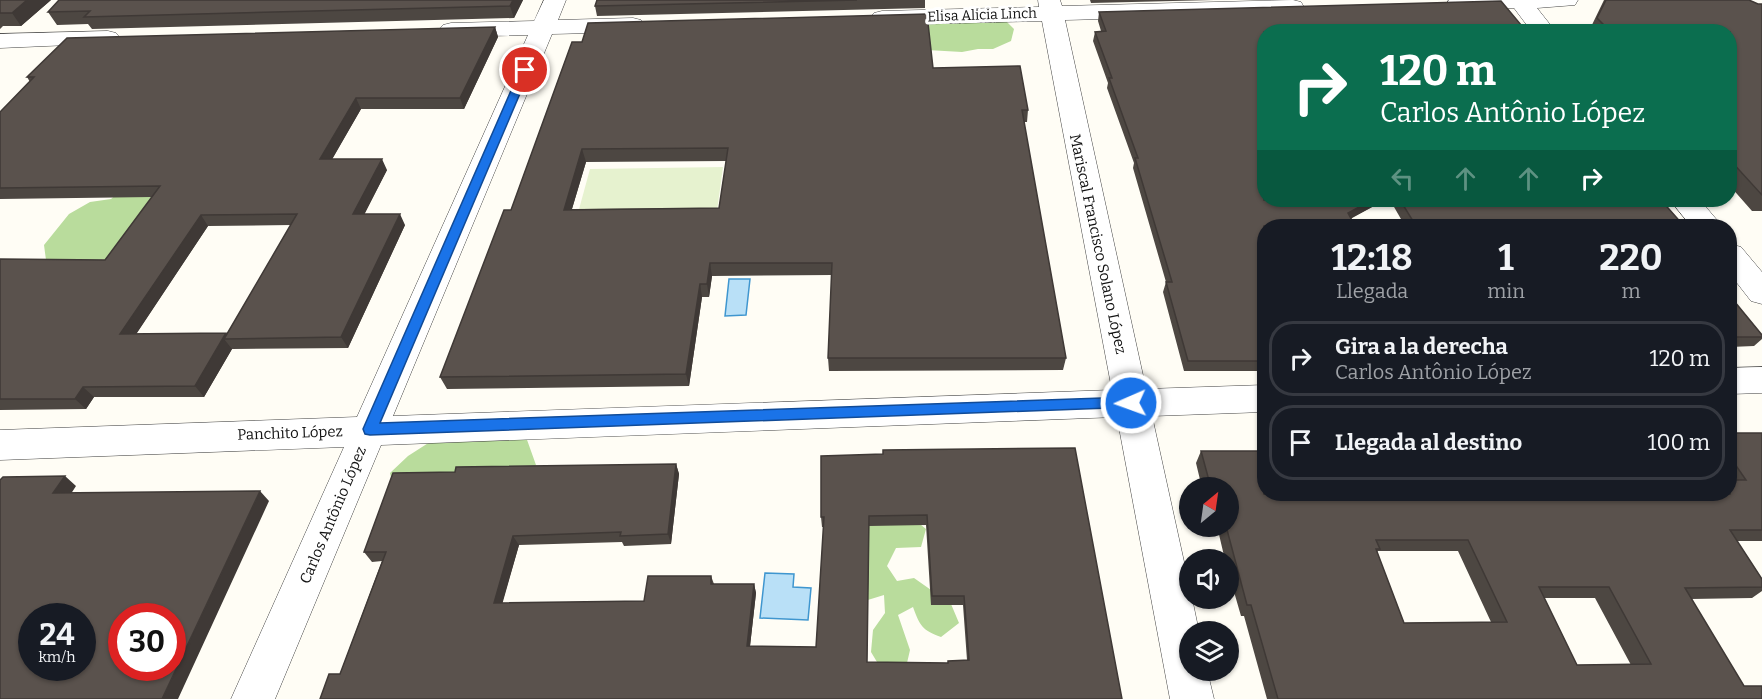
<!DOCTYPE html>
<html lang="es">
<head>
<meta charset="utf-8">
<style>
  body { margin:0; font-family:Bitter,serif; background:#242831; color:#f1f3f6; height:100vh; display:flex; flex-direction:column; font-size:22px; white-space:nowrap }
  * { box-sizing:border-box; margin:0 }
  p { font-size:20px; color:#9ea1a6 }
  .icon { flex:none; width:33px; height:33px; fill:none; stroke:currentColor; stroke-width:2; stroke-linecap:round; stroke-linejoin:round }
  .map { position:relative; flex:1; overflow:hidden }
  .side { position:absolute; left:1257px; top:219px; width:480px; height:282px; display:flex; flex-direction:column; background:#171b24; border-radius:24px; box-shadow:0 2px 4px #0004 }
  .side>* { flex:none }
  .banner { position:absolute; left:1257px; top:24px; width:480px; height:183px; border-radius:24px; box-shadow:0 2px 4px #0004; background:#0b6e4f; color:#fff; overflow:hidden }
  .needle { width:39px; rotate:29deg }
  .buttons { position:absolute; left:1179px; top:477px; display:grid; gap:12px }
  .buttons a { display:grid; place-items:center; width:60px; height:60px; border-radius:50%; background:#171b24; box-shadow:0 2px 4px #0004; font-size:30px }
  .speed { position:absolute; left:18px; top:603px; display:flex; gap:12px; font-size:30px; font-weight:700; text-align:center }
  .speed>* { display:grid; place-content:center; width:78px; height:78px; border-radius:50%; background:#171b24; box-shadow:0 2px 4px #0004; line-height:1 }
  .speed small { font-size:15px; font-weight:400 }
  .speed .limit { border:9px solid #d22; background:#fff; color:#111 }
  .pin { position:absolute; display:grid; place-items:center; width:51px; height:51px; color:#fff; margin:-26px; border:3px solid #fff; border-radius:50%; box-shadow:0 2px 6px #0007 }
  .me { position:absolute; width:66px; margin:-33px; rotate:268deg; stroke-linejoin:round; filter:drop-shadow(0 0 4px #0008) }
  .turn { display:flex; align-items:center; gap:21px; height:126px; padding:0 24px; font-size:27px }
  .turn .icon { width:78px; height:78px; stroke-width:2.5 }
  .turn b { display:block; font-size:42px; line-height:51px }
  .lanes { display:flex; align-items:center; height:57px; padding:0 24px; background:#0003; justify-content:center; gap:30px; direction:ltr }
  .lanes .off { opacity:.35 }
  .eta { display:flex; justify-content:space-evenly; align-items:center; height:102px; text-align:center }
  .eta b { font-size:36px; font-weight:700; line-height:42px }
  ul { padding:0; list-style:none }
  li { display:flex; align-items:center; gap:18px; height:75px; margin:0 12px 9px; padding:0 12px; border:3px solid #363941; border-radius:24px }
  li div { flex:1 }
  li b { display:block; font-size:22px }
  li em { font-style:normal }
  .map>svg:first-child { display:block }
  .forest { fill:#b9dc9c }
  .pitch { fill:#e6f2cf }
  .water { fill:#b9e0f7; stroke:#3f96cf; stroke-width:1.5 }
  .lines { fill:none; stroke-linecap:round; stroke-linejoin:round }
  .minor-casing { stroke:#444; stroke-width:1 }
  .minor { fill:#fff; fill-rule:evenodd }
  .wall { fill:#4d4742; fill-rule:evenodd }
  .shaded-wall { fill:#3f3936 }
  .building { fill:#5a524d; stroke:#3f3936; stroke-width:1.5; fill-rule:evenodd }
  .route { fill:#1a73e8; stroke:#114b97; stroke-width:1.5 }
  .labels { text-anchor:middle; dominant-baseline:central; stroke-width:6; stroke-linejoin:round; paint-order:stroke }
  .far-street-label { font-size:14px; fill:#111; stroke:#fff }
  .street-label { font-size:15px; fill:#111; stroke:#fff }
</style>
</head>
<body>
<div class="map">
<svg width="1762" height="699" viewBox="0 0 1762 699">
  <rect width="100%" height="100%" fill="#fffdf5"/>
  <path class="forest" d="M1004,19L1014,29L1011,41L993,49H978L962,52L927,50L802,28Z
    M181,166L105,288L46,260L44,245L69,214L90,202L111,199L136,177Z
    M526,437L536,465L522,484L394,490L390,473L408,456L433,440Z
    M899,507L926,529L921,547L896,548L887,566L897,581L914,578L951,604L959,623L941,637C922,630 920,626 913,607L898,615L910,650L907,663L880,667L871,652L873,630L885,613L884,595L858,603L852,512Z"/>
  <path class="pitch" d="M723,167L717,211L578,213L590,169Z"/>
  <path class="water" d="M729,279H750L746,315L725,316Z
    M765,573L794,574L793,587L811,588L808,620L760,618Z"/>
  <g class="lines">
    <defs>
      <path id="minor" d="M544,0H566L558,20L633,18L641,20L645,25L641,30L633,32L552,34L393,416L1112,390L1042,21L882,25L874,23L870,18L874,13L882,11L1039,7L1038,0H1060L1062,6L1293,0L1301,2L1304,7L1301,12L1293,14L1065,20L1146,389L1264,385V412L1152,416L1190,589V598H1192L1199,632H1190V670H1207L1214,699H1170L1117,417L381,445L275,699H231L344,447L0,460V430L357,417L528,35L451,37L443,35L439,30L443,25L451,23L534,21Z
        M1449,0H1578L1575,5L1537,8L1556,32H1532L1514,8L1458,10L1450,8L1447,3Z
        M108,31L116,33L120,38L116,43L0,48V34Z
        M1670,200H1700L1722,226H1691Z
        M1730,244L1741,247L1762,272V304L1751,301L1730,274Z
        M1762,367V393L1730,394V368Z"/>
    </defs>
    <use href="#minor" class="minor-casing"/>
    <use href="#minor" class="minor"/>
  </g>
  <path class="wall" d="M0,0H51L21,26H3L0,29Z
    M523,0L514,18L92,29L88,24L57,25L48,12Z
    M597,0H925V8L597,16L595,6Z
    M1090,0H1214L1091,3Z
    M1604,0H1749L1758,4H1762V211H1752L1730,186V32H1590L1589,31Z
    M1099,12L1264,200H1385L1351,218L1264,226V349H1262L1264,357V365L1262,371H1184L1163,292L1166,282L1133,168L1134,163L1107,88L1108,83L1093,41L1095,32L1101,31L1098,21Z
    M495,27L498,37L464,109H361L332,159L387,170L364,214L405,225L348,348L232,349L204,397H94L86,409L0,410V259L105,260L152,197L0,199V112L30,82L27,77ZM291,225L227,334H136L208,226Z
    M572,42L933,68L1028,110L1027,122H1024L1066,358L1063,370L829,371L828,358L832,275L712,276L709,297H702L689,386L447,389L440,377L511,210ZM726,161L719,208L572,209L586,162Z
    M1390,200H1661L1684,226H1405Z
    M1730,296L1762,335V339L1754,346L1730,347Z
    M1730,433H1762V541H1737L1762,579V591L1752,598L1691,599L1744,686L1762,699H1267L1244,616H1241L1228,571V560H1225L1217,526H1228V488H1202L1196,463L1201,451L1730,494ZM1378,551H1458L1491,622L1404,623L1377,552ZM1544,598H1595L1631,665H1577Z
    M883,454L1122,699L340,674L382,561L372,562L364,552L455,472L676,464L679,474L671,544L624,546L622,542L519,545L502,603L644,601L711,576L714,584H754L756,593L750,646L816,647L824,527H822L821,517ZM926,525L931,605H963L967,660L947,663L867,662L869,526Z"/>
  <path class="shaded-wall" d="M27,0H51L21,26L12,13Z
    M513,0H523L514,18L510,6Z
    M495,27L498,37L464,109L460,98Z
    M356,98L361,109L326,170L320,159Z
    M582,149L586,162L568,222L564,210Z
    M382,159L387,170L359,225L353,214Z
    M1372,200H1385L1343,223L1348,213Z
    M400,214L405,225L348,348L341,337Z
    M201,215L208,226L129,345L120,334Z
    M710,263L712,276L709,297L707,284Z
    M700,284L702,297L689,386L686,374Z
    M226,333L224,339L232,349L204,397L195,386Z
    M83,387L94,397L86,409L75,399Z
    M676,464L679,474L671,544L668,534Z
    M65,476L76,486L65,503L53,493Z
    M260,491L269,501L178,699H162Z
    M513,536L519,545L500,612L494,603Z
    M754,584L756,593L749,655L747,646Z"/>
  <path class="building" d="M0,0H27L12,13H0Z
    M59,0H513L510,6L84,17L90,11L48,12Z
    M597,0H857L595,6Z
    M1606,0H1749L1758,4H1762V195L1730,160V32H1611L1597,18Z
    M1501,1L1527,32H1264V200H1372L1348,213L1355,226H1264V339H1258L1264,357V361H1188L1166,282H1172L1135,158H1138L1109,78H1112L1095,32L1106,31L1099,12Z
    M927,14L933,68L1020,66L1028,110H1022L1066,358H828L832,263H710L707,284H700L686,374L440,377L504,210H511L572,42H582L588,23ZM728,148L719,208L564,210L582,149Z
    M495,27L460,98H356L320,159H382L353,214H400L341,337L224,339L297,214L201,215L120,334L226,333L195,386L83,387L75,399H0V259L105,260L160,186L0,188V112L34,77H27L67,38Z
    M1400,200H1661L1684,226H1416Z
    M1730,296L1762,335V337H1730Z
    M1730,433H1762V530H1730L1762,579V587L1685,588L1744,686H1762V699H1278L1251,605H1247L1226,526H1228V488H1211L1201,451H1264V494H1730V480H1746L1730,457ZM1376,540H1468L1507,622L1404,623L1376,549H1380ZM1539,587H1609L1651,664L1577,665Z
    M1075,448L1122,699H320L329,674H340L386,552H364L393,473L455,472L456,467L676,464L668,534L620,536L621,532L513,536L494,603L644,601L648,576H711V584H754L747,646L816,647L824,517H821V456L883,454V450ZM927,515L932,596H964L969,660L948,661V663L867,662L869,516Z
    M65,476L53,493L260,491L162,699H0V480L3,477ZM32,616H82V668H32ZM122,616H172V668H122Z"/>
  <path class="route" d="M525,67L530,70L380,423L1131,397L1136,399L1138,403L1136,407L370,435L365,434L363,429L520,70Z"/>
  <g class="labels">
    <g class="far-street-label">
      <text transform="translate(982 15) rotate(-2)">Elisa Alicia Linch</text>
    </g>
    <g class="street-label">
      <text transform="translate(1098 244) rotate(78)">Mariscal Francisco Solano López</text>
      <text transform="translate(290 433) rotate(-2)">Panchito López</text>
      <text transform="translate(333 515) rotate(-67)">Carlos Antônio López</text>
    </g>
  </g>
</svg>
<div class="buttons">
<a><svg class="needle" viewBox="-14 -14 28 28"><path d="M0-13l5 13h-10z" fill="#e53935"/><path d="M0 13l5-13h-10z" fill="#9ea1a6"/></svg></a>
<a><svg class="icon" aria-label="sound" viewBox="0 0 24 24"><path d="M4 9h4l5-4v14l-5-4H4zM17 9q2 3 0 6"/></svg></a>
<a><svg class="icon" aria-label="layers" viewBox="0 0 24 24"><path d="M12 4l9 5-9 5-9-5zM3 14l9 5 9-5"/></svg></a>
</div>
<div class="speed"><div>24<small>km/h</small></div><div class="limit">30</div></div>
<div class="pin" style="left:525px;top:70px;background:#d93025"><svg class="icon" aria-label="arrive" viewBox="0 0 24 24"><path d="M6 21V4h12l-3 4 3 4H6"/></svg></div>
<svg class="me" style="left:1131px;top:403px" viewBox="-20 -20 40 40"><circle r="17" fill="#1a73e8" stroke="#fff" stroke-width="3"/><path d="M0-11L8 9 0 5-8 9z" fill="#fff"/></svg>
<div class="banner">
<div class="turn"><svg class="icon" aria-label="right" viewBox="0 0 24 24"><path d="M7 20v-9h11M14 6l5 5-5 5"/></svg><div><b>120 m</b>Carlos Antônio López</div></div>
<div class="lanes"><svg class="icon off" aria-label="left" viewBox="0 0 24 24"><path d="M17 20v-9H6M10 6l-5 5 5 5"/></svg><svg class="icon off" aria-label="ahead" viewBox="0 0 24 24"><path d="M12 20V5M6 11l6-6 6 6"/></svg><svg class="icon off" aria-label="ahead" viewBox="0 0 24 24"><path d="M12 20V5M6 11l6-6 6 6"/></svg><svg class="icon" aria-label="right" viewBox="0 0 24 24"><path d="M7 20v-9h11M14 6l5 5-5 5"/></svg></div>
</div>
<section class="side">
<div class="eta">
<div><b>12:18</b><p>Llegada</p></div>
<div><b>1</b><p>min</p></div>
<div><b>220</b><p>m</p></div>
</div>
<ul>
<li><svg class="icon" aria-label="right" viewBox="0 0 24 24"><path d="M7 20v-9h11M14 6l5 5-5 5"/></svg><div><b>Gira a la derecha</b><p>Carlos Antônio López</p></div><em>120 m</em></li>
<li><svg class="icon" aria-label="arrive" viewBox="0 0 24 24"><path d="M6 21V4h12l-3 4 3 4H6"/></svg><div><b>Llegada al destino</b></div><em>100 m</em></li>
</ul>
</section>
</div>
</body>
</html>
